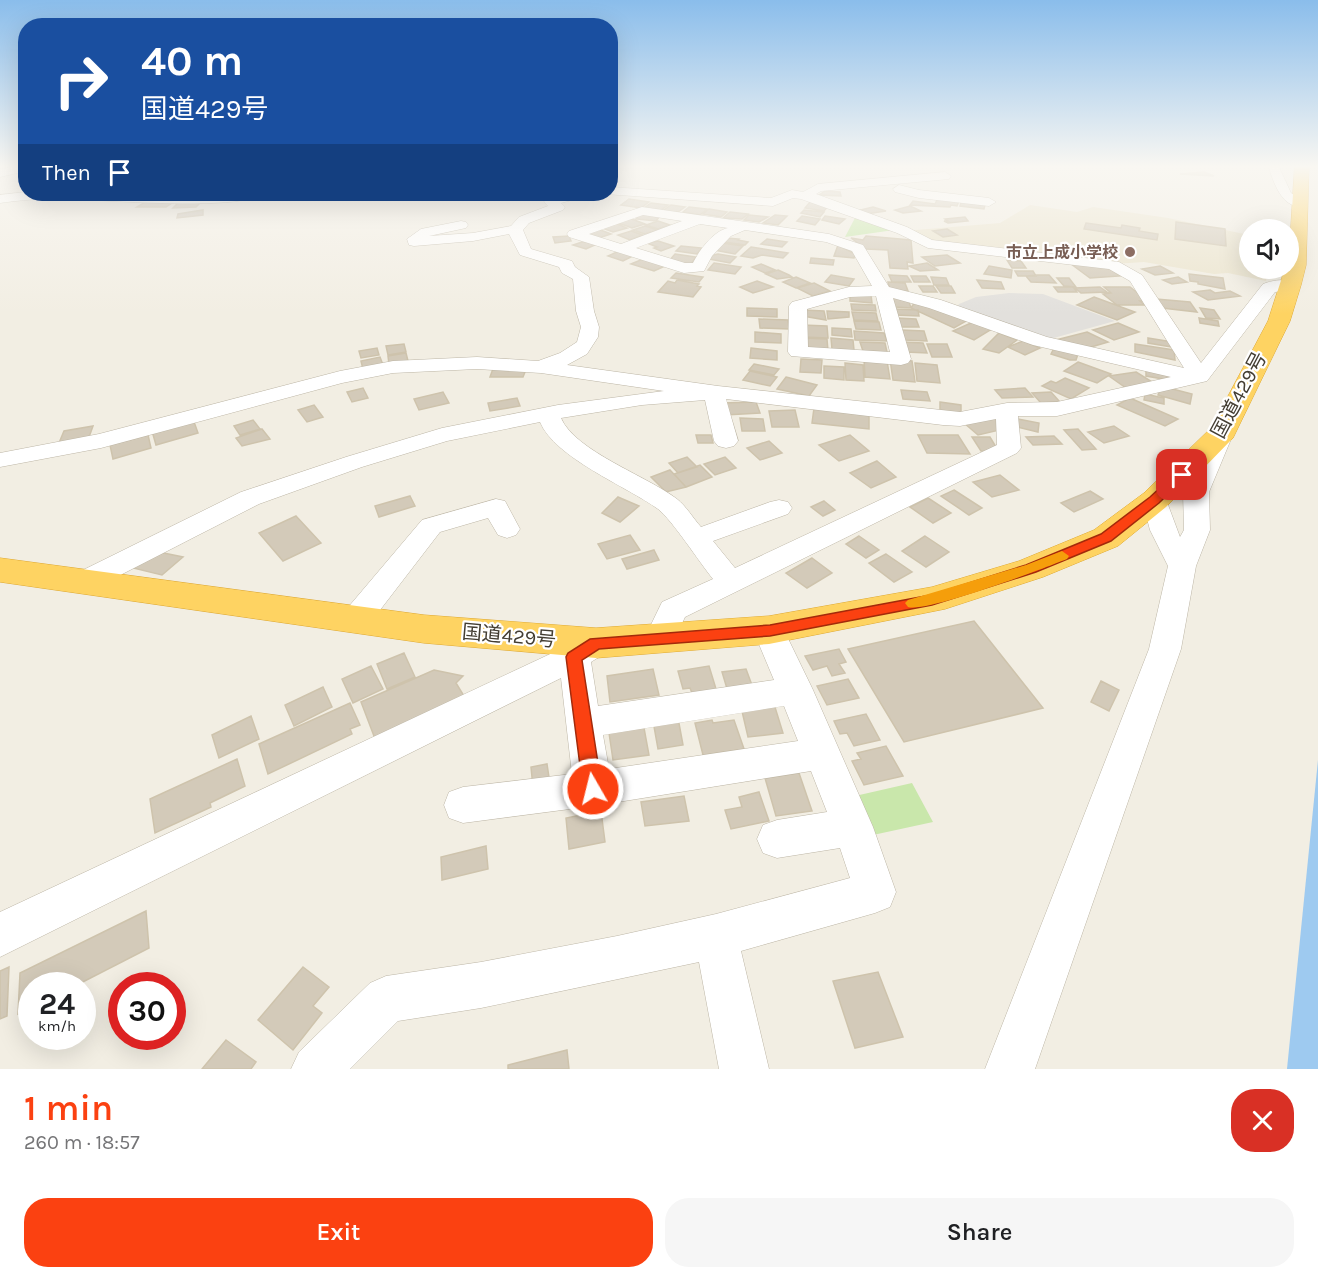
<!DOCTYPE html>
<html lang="en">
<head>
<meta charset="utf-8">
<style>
  body { margin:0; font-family:Karla,"Noto Sans JP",sans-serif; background:#f6f6f6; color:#202124; height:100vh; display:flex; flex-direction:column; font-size:22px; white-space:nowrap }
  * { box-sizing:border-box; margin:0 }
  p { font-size:20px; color:#757577 }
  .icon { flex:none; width:33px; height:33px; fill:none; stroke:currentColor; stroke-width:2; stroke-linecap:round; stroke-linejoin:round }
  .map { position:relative; height:1069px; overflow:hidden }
  .panel { display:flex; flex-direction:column; background:#fff; flex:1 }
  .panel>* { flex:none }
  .guide { position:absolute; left:18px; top:18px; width:600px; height:183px; border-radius:24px; box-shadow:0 6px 24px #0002; background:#1a4fa0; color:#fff; overflow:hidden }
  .controls { position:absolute; left:1239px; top:219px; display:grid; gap:12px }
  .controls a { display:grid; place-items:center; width:60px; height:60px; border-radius:50%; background:#fff; box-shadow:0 6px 24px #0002; font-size:30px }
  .speed { position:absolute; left:18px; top:972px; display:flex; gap:12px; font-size:30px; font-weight:700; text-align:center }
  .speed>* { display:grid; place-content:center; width:78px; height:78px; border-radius:50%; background:#fff; box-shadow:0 6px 24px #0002; line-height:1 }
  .speed small { font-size:15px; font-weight:400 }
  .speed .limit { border:9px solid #d22; background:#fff; color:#111 }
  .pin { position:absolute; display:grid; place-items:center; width:51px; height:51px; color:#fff; margin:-26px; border-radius:12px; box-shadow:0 3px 9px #0006 }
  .me { position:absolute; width:66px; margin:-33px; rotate:352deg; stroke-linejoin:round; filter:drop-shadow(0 0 4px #0008) }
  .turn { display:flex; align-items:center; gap:21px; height:126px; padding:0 24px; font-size:27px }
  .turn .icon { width:78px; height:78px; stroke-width:2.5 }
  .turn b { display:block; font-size:42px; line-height:51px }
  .then { display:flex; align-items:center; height:57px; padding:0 24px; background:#0003; gap:12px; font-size:22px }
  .round { display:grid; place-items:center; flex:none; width:63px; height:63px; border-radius:24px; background:#f6f6f6 }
  .headline { display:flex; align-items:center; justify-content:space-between; height:102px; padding:0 24px }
  h1 { font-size:36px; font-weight:600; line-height:45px; color:#fb4111 }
  .primary-button { display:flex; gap:12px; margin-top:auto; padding:12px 24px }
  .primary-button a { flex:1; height:69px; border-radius:24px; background:#fb4111; color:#fff; font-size:24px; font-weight:600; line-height:69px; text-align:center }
  .primary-button a+a { background:#f6f6f6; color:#202124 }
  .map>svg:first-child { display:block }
  .education { fill:#ebe4cd }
  .green { fill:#c9e7ab }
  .parking { fill:#e2e0dc }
  .water { fill:#9ecaf0 }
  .building { fill:#d3cab9; stroke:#cec3ac; stroke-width:1.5 }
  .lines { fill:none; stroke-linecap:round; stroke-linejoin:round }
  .minor-casing { stroke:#bdb6a6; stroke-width:1 }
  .highway-casing { stroke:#dea831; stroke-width:1 }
  .minor { fill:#fff; fill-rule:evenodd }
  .highway { fill:#fed362; fill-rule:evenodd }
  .route { fill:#fb4111; stroke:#a32a0b; stroke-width:1.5 }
  .slow { fill:#f59e0b }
  .education-dot { fill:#8d6e63; stroke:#fff; stroke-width:2 }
  .labels { text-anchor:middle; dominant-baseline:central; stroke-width:4.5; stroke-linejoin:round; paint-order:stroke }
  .far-education-label { font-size:16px; font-weight:bold; fill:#785e54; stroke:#fff; text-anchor:end }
  .street-label { font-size:20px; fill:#443e33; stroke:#fff }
</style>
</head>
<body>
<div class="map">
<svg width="1318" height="1069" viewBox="0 0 1318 1069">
  <rect width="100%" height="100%" fill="#f2eee3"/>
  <path class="education" d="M1030,205L1077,212L1093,207L1168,218L1249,235L1250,268L1268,269L1266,281L1228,273L1214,274L1144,262L1114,264L927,242L904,231L1000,223Z"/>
  <path class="green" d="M856,216L894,230L845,237Z
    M912,783L933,822L873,835L855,796Z"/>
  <path class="parking" d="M1009,293L1043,294L1115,321L1050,339L957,308L959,304L976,297Z"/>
  <path class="water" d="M1318,760V1069H1287Z"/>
  <path class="building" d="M1204,172L1214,176L1180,174Z
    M825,191L840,192L841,196L819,195Z
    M629,199L649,202L641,208L621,205Z
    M937,200L959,201L957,206L951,205L950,207L910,205L913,201L935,204Z
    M147,201H175L166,207H137Z
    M202,201L196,207L173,208L179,202Z
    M810,202L820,204L828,206L824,211L805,208Z
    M961,202L985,205L984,209L960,206Z
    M651,203L668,205L661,210L644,208Z
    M671,205L685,207L678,212H661Z
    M910,206L921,211L903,213L895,210Z
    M689,207L707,209L700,215L683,212Z
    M873,207L886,211L866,214L856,211Z
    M709,209L727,212L721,217L703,214Z
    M203,210V215L177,218L178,214Z
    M804,210L824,212L820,217L801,213Z
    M730,212L748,214L742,219L723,218Z
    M640,214L660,216L656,221L636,219Z
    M749,215L768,217L759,222L744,220Z
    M775,215L787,216L778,225L763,223Z
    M802,216L820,219L815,225L797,221Z
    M825,216L845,219L839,224L822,220Z
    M965,217L968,221L948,223L944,221H948L945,219Z
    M629,218L645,224L632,228L616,222Z
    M658,221L670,225L658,229L646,225Z
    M1176,222L1225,229L1226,246L1175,239Z
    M615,223L627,228L613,232L602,228Z
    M1086,223L1121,228L1122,225L1140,228L1139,231L1158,234L1157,240L1084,229Z
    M645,226L658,230L645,234L633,230Z
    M598,229L611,234L596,239L584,234Z
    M947,229L957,235L943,237L933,231Z
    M631,231L643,235L630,240L618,235Z
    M569,236L571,241L555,243L553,237Z
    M866,236L911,240L913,263L907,262L908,269L890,268L888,250L866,249L851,238L863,240Z
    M727,238L739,239L738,240L748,242L745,245L724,242Z
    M767,239L787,242L782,247L761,244Z
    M658,241L674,246L661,251L654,248L657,247L647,243Z
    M582,242H587L597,244L586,249L573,245Z
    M722,243L743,246L735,254L714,250Z
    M838,245L855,254L854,258L834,256Z
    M681,246L702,248L697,254L676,251Z
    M751,247L788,253L783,258L762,255L753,258L741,256Z
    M619,251L635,255L623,261L608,256Z
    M675,254L696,257L691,264L669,261Z
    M718,254L736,257L730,263L709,259L713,255Z
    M947,255L960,263L935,266L922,257Z
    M811,258L834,260L833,265L810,263Z
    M643,259L665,266L654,271L631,264Z
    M1007,260L1021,261L1026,268H1012Z
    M714,263L741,267L735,274L708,270Z
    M927,263L938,270L920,271L909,266Z
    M1089,263L1095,267H1107L1120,276L1090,278L1071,264Z
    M761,264L775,270L765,273L752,267Z
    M989,266L1012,270L1011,278L984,274Z
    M1160,266L1173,273L1155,275L1142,269Z
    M778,270L789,275L792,277L777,279L766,274Z
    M1015,271H1033L1036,276H1018Z
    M676,273L703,277L699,282L671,278Z
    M1189,274L1223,278L1225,289L1198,284V282L1190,281Z
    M831,275L854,279L849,286L825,282Z
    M889,275L907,276L911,282H892Z
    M1037,275H1049L1056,283L1031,282L1026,276Z
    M911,276H926L930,282H914Z
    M796,277L810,283L796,288L783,282Z
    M931,277L946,278L949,285H934Z
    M1178,277L1187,282L1172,284L1163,280Z
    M1057,278H1069L1076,287L1064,286Z
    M677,280L699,284L697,286L701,287L693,297L658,292L668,281L675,283Z
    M977,280L1001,282L1004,289L982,288Z
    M757,281L773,287L753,293L740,287Z
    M888,282L905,283L908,291L890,290Z
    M814,283L830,291L813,296L797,288Z
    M919,286H933L937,292H923Z
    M936,286H951L955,293H941Z
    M1054,287H1073L1077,292H1058Z
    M1100,287L1107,292L1081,293L1075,288Z
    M1104,287H1130L1148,301H1140L1145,305H1117L1103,294L1111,293Z
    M1210,290L1215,293L1230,291L1240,296L1208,300L1193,292Z
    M850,294L871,295L872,303L850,301Z
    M1094,297L1135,312L1117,320L1077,305Z
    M893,298L908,299L911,308L895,307Z
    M1156,299L1190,302L1197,312L1162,308Z
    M916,300L968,320L954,328L911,308Z
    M851,304L875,305L876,311L852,310Z
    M747,308L777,309V317L747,316Z
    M1200,308L1214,310L1220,319L1206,318Z
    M894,309L918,310L919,316L895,315Z
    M802,310L824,311L826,320L803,316Z
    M827,311L849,312V317L828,319Z
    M852,312L876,313L878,321L854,320Z
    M897,318L916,319L919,327H899Z
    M1199,318L1218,321L1219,326L1200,323Z
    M759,319L788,320L789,329L760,328Z
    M854,321L879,322L881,330L856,329Z
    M973,322L992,329L974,340L953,331Z
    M1118,323L1139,332L1114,340L1093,330Z
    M802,325L827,326L828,338L803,337Z
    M832,328L851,329L852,337L832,335Z
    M901,330L924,331L927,341L904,340Z
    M854,331L884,333L887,341L855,340Z
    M755,332L781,334V343L755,342Z
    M1087,332L1108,342L1081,350L1056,340Z
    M999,333L1017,340L999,353L983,349Z
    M802,338L827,339L828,351L802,349Z
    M831,338L853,340L854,350L832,349Z
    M1148,338L1172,342V347L1148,343Z
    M1023,341L1040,348L1025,355L1008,347Z
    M860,342L885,343L887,352L863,351Z
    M902,342L923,343L927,353L906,352Z
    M404,344L406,352L388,355L386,346Z
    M927,344H947L952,357H932Z
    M1135,344L1174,350L1175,360L1135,352Z
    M377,348L379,355L361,358L359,351Z
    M751,348L777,351V360L750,358Z
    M1054,348L1078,354L1076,360H1070L1051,354Z
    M406,353L408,361L389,364L388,356Z
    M380,357L383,365L363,369L361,361Z
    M801,359L822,360L821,373L800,372Z
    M864,359L887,361L890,379L865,377Z
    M890,359L912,361L915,382L893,380Z
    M1078,362L1111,374L1097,383L1064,371Z
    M845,363L863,365L864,381L846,380Z
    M915,363L937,365L940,383L917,381Z
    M754,364L779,369L774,375L749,370Z
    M494,366L527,367L523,377H490Z
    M824,366L844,367V380L824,378Z
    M1146,367L1168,372L1169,380L1146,376Z
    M750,371L777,377L770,386L743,380Z
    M1136,372L1154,383L1126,388L1109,376Z
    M786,377L817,385L809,396L777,389Z
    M1065,378L1089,388L1071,399L1042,386L1051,381L1056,383Z
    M1161,386L1192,394L1190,404L1158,395Z
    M363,388L368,398L352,402L347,392Z
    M1025,388L1033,397L1002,398L995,390Z
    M901,390L927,392L930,401L903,399Z
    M443,392L449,403L419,410L414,399Z
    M1051,392L1060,402L1041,403L1032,393Z
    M1145,394L1164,398V404L1144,400Z
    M517,398L520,406L490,411L488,403Z
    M1130,398L1178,419L1165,426L1117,405Z
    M756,402L760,413L725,415L722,403Z
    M940,402L961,405V415L940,412Z
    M314,405L323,417L307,422L298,410Z
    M814,408L869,414V429L812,423Z
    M795,410L799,427H772L769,411Z
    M995,417L1005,424L1004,429L978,435L964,423Z
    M740,418L763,419L765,431H742Z
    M193,419L198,433L156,445L152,431Z
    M1018,419L1039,423L1038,432L1017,427Z
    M253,420L260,429L240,435L234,426Z
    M93,426L89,437L59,443L64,431Z
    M1114,426L1129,436L1104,443L1088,432Z
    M262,429L270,439L242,446L236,438Z
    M1078,429L1096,449L1082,450L1064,430Z
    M148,435L151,448L113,459L110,445Z
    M696,435H711L713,443H698Z
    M850,435L869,451L839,461L819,445Z
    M918,435H958L970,454L927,453Z
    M1054,436L1062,444L1033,445L1026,437Z
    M972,437H990L999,452L981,451Z
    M769,441L782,453L760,460L747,448Z
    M687,457L697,467L678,473L669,463Z
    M725,457L736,468L715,475L704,464Z
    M877,461L896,477L871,488L850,473Z
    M700,465L712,477L686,487L674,474Z
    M670,470L686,487L666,492L651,477Z
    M1000,475L1019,490L992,497L973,482Z
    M954,490L982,508L969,515L941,496Z
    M1090,491L1103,499L1074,512L1061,503Z
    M410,496L415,506L379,517L375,506Z
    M618,497L639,506L620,522L602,513Z
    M928,498L951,513L933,523L910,507Z
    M824,501L835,510L823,516L811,507Z
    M296,516L321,543L283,561L259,533Z
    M630,535L640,550L607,559L598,544Z
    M859,536L879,550L866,558L846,544Z
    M925,536L949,552L926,567L902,551Z
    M654,550L659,560L627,569L622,559Z
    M154,551L183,557L162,575L133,568Z
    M886,554L912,572L894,582L869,563Z
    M812,558L832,573L807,588L786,573Z
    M974,621L1043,708L904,742L848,649Z
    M839,649L846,662L839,664L845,673L832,676L827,666L813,670L805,656Z
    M404,653L415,677L387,689L377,664Z
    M371,666L383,689L353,703L342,679Z
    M709,666L716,689L692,693L690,688L683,689L678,671Z
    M653,669L659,695L610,702L607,676Z
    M746,669L753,688L728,692L722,672Z
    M434,670L463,676L456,683L464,696L377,744L361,702Z
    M848,679L859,698L827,705L817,686Z
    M1101,681L1119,690L1109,711L1091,702Z
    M323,687L332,707L294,726L285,705Z
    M350,703L360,725L350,729L352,734L268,774L259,744Z
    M774,704L783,733L748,737L741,707Z
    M866,714L880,740L854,746L847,733L840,734L834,721Z
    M251,716L259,739L219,758L212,735Z
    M678,718L683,745L658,749L653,721Z
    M712,720L713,723L734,720L744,749L703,755L695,723Z
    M644,728L649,755L613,760L609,733Z
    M886,746L903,776L864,785L852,761L861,759L857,753Z
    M237,759L245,786L210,803L211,807L155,833L150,799Z
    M547,764L550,784L533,787L531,767Z
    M799,773L812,811L776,816L765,778Z
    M759,792L769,821L731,829L725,810L742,807L739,797Z
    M684,796L689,821L645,826L641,802Z
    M601,811L605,842L569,849L566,818Z
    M486,846L488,869L442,880L441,857Z
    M146,911L149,948L75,986H32V1008L18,1014L20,973Z
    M9,967L7,1016L0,1019V971Z
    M303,967L329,987L313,1006L322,1013L293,1050L258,1020Z
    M878,972L903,1037L855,1048L833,981Z
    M226,1040L256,1062L251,1069H202Z
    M567,1050L569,1069H508V1065Z"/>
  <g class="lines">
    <defs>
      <path id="minor" d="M26,165V171L0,177V169Z
        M1268,165H1278L1291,193L1307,203L1305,206C1282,211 1273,181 1268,165Z
        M945,172L951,176L949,179L821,191L816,194L907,227L932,240L1119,262L1142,275L1201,363L1263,284C1273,280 1291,277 1299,285L1297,289L1275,292L1207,381L1057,416H1018L1021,448L1017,453L685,617L671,647L660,651L649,647L644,639L662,602L713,579C699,562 673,521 658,509C626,486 555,458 540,422L447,441L362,467L259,504L93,589L83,592L73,589L69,582L73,575L241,492L346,457L442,428L558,405L664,391L541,373L477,369L393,373L342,383L101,448L0,467V453L99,434L340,371L393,361L477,357L538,361L560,353L577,342L581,327L576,311L573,279L562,273L559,267L520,255L509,234L473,241L414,246L409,245L407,239L421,229L461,221L466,222L468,225L466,228L429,236L473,233L511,226L519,217L548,206L544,202L546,199L567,194H585L583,197L561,203L565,207L563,210L529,223L523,230L531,249L572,261L575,267L589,277L594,311L599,327L598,337L587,354L567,365L718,386L960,412L1007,403L1057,402L1171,377L1033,345L929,308L893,298L911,359L908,363L901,365L791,356L788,352L789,306L792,302L849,287L872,286L852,251L826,242L745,230L731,236L712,256L704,271L684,273L569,237L567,234L569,231L642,207L829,234L863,245L889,287L941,300L1047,337L1184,368L1130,281L1109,269L928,248L897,233L801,199L793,198L773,206L605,194H610V187L771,198L792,190L803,192L818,184ZM643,215L682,221L621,244L589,234ZM700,224L728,228C713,231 699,251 693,263H685L636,248ZM876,296L890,352L808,347L807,309L850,297ZM726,399L943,425L960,426L996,419L997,445L735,568L713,541L788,514L792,508L788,502L779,500L770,502L701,527C693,518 686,506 677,499C647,476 575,451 561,418L642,405L705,400L714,441L718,446L726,448L734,446L738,441Z
        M899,185L919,190L989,198L996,202L989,206L919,198L895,192L893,189Z
        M26,192L190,196L259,194C240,212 97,199 64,199C43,198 21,200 0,203V195Z
        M1223,425L1231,427L1234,432L1209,492L1210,530L1196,566L1181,649L1035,1069H985L1149,649L1168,566L1150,530L1142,500L1146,494L1155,492L1164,494L1180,537L1184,530L1183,492L1212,432L1215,427Z
        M496,499L505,501L520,529L516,535L507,538L498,535L488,518L440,532L367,627L356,630L345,627L341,619L345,611L422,520Z
        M769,618L780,622L813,690L873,827L896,892L890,907L875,913L741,951L769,1069H719L699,962L481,1008L398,1021L350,1069H291L299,1052L370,983L386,976L481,962L617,936L716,914L850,878L840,848L777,858L763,853L757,839L763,825L777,820L827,812L811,771L593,806L463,823L449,818L444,805L449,792L463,787L572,774L561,678L0,957V912L563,648C578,639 589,629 607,634L612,643L607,652L591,662L598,706L774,680L753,630L758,622ZM784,706L798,741L609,769L603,735Z"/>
      <path id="highway" d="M1295,165H1309L1306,265L1301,285L1290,321L1233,438L1166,507L1118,546L1043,577L945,609L769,644L596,658L424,643L0,582V558L424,615L596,628L769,616L932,587L1019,561L1094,530L1144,493L1211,428L1268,321L1285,268H1288Z"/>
    </defs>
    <use href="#minor" class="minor-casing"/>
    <use href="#highway" class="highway-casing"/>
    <use href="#minor" class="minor"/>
    <use href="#highway" class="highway"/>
  </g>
  <linearGradient id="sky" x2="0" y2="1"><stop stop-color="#8abdeb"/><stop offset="0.53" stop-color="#f9f7f2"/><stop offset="1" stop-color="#f9f7f2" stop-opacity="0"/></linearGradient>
  <rect width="1318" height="314" fill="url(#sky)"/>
  <path class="route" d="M1182,471L1186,472L1188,475L1186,477L1159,503L1111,541L1036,572L932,605L770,636L599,649L582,660L602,789L600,795L593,798L586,795L583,789L566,657L568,653L590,639L770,625L931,595L1026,565L1101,534L1150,497L1177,472Z"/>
  <path class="slow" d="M1062,551L1069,556L1067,559C1042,569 927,613 908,607L905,603L908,600L1026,565Z"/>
  <circle class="education-dot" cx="1130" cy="252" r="6"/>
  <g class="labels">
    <g class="far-education-label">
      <text x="1118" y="252">市立上成小学校</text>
    </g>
    <g class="street-label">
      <text transform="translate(1239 395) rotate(-62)">国道429号</text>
      <text transform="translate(509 636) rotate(5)">国道429号</text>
    </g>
  </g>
</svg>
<div class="controls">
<a><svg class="icon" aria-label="sound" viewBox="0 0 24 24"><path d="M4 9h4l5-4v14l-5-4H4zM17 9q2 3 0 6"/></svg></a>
</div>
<div class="speed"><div>24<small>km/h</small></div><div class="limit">30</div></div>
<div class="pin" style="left:1182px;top:475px;background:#d93025"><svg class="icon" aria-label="arrive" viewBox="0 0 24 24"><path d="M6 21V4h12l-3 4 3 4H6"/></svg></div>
<svg class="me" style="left:593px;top:789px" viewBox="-20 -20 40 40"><circle r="17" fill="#fb4111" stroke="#fff" stroke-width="3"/><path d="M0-11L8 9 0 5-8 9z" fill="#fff"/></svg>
<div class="guide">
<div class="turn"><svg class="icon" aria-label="right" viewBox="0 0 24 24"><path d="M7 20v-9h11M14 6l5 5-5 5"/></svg><div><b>40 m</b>国道429号</div></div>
<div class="then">Then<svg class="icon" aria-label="arrive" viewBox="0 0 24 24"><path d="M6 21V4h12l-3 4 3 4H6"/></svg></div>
</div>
</div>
<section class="panel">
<div class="headline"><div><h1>1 min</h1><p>260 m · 18:57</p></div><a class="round" style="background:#d93025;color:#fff"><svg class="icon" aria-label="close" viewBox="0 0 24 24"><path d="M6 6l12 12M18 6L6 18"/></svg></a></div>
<div class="primary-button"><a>Exit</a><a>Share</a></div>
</section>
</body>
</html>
